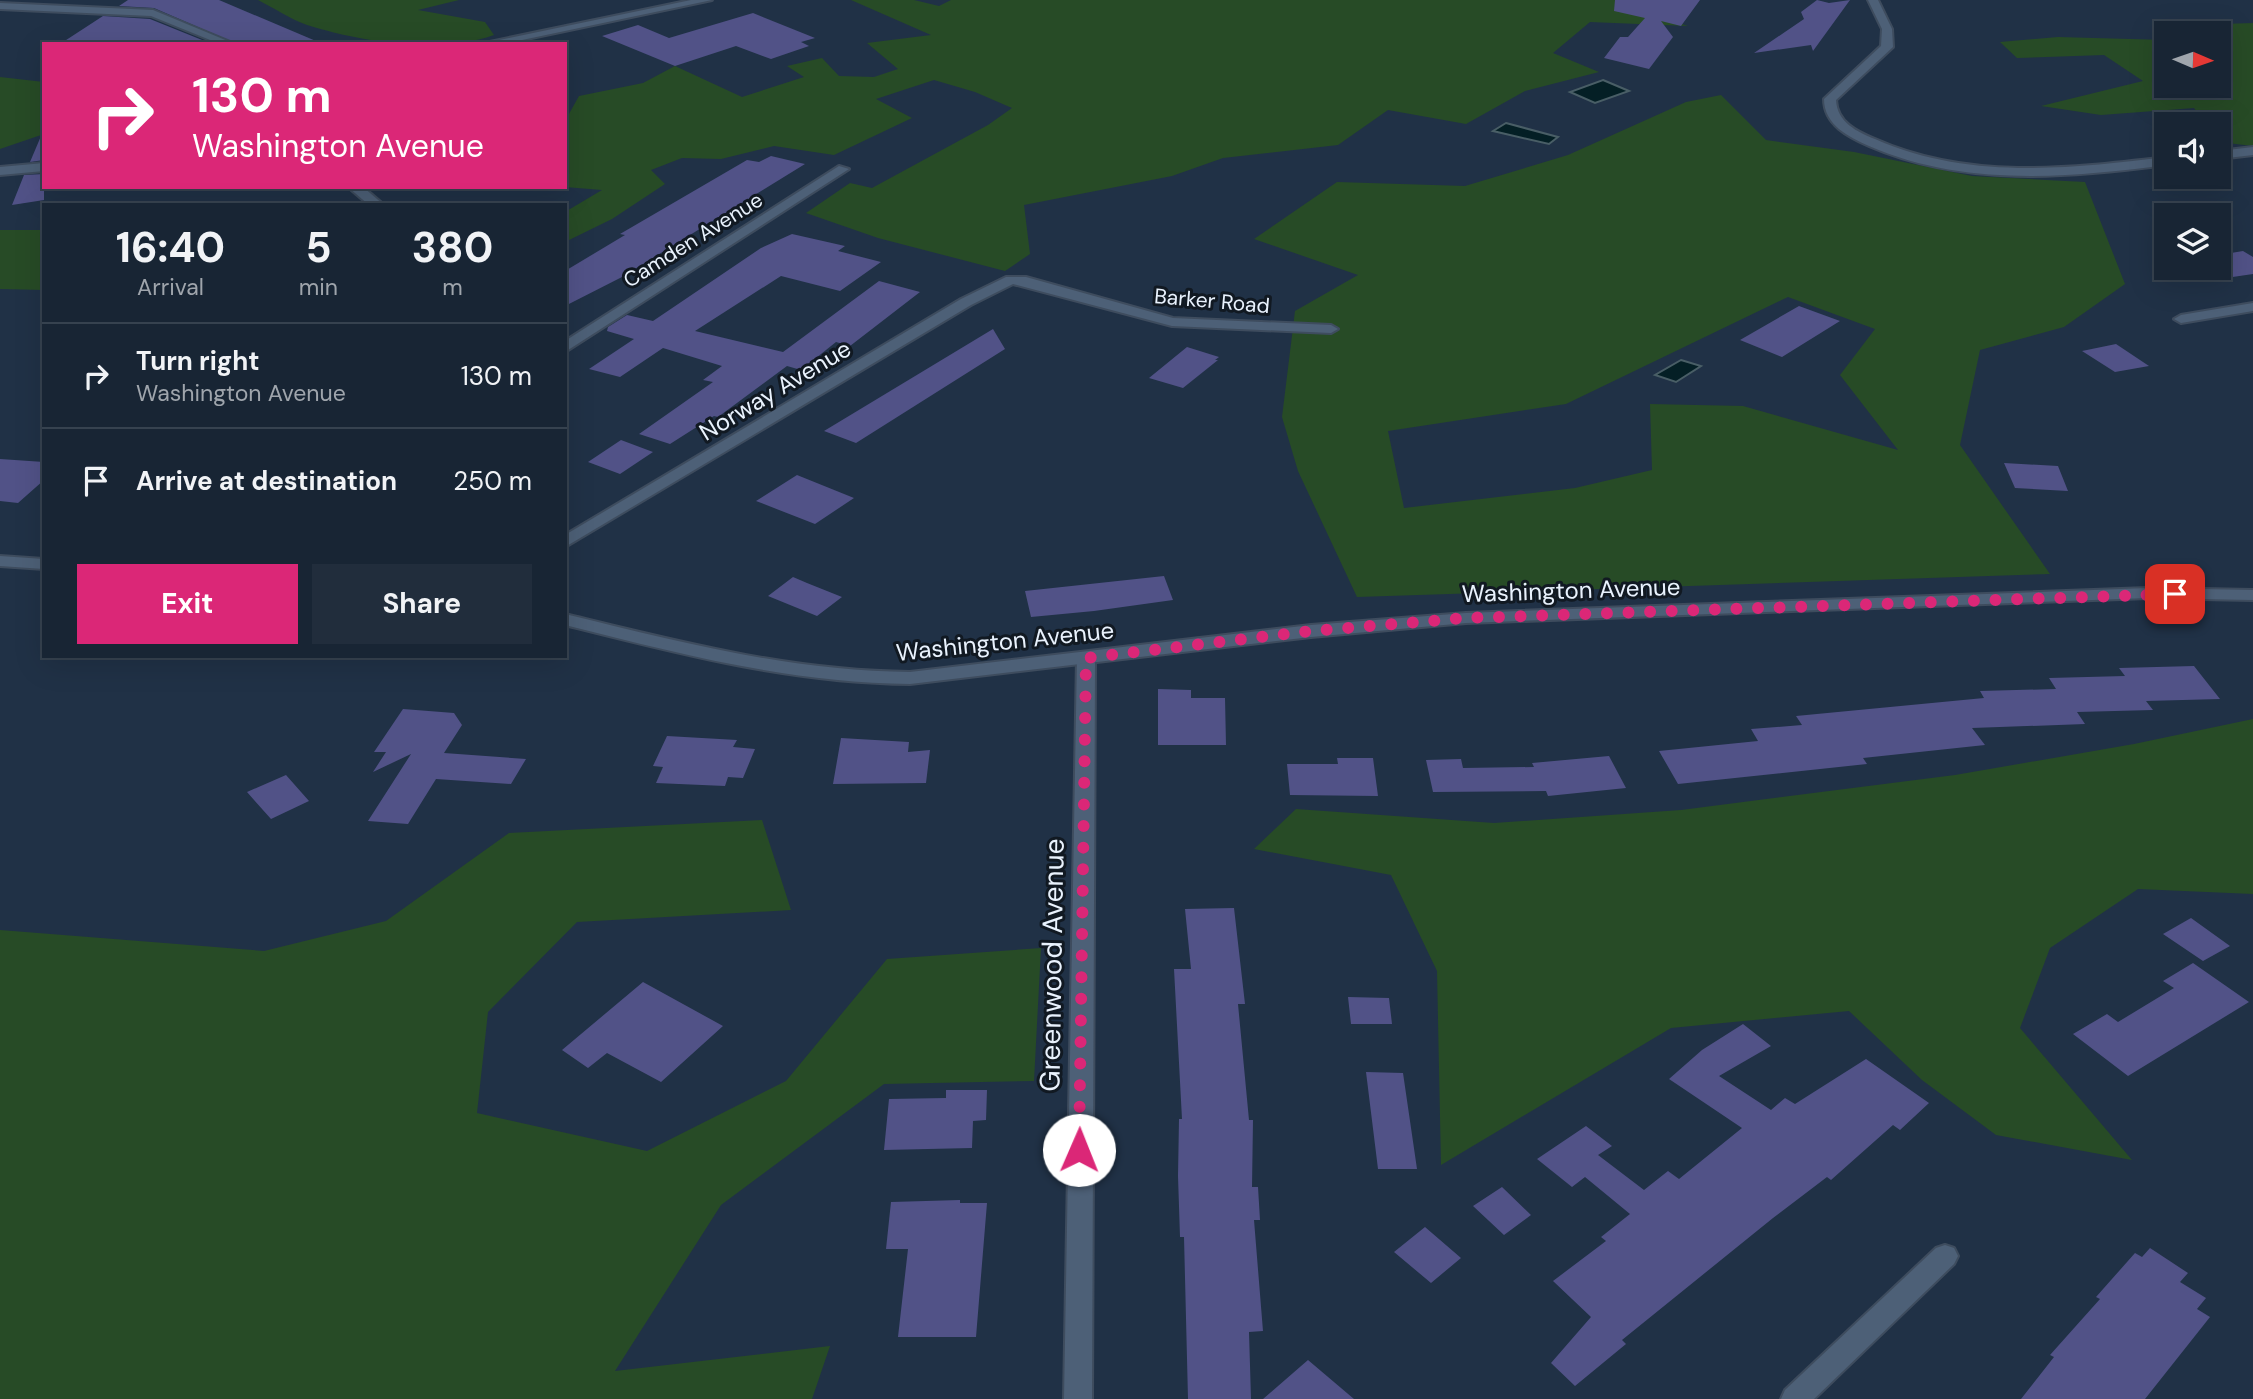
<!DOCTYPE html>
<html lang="en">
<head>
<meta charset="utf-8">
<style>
  body { margin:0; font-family:"DM Sans",sans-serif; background:#212d3c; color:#f1f3f6; height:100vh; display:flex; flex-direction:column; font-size:26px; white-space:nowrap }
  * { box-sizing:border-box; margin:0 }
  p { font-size:23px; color:#9fa5ac }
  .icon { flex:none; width:38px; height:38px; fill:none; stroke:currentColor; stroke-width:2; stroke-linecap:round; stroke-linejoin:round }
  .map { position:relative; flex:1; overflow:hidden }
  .details { position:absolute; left:42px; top:203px; width:525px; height:455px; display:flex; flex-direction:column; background:#182534; border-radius:0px; box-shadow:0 7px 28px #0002,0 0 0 2px #36424f }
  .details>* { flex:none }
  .guide { position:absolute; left:42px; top:42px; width:525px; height:147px; border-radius:0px; box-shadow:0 7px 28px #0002,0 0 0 2px #36424f; background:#db2777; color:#fff; overflow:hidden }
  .needle { width:46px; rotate:92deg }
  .tools { position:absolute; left:2154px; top:21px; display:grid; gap:14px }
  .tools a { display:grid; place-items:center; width:77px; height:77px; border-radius:0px; background:#182534; box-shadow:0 7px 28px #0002,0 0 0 2px #36424f; font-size:35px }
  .pin { position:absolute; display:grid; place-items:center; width:60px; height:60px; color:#fff; margin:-30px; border-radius:14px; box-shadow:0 4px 10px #0006 }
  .me { position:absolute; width:77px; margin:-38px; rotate:1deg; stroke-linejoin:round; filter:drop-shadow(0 0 5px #0008) }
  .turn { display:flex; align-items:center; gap:24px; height:147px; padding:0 35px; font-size:32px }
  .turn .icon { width:91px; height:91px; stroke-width:2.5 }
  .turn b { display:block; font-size:49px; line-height:60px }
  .eta { display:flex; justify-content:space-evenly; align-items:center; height:119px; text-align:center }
  .eta b { font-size:42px; font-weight:700; line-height:49px }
  .cta { display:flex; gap:14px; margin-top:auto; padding:14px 35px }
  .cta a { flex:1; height:80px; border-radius:0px; background:#db2777; color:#fff; font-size:28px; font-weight:700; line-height:80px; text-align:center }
  .cta a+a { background:#212d3c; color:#f1f3f6 }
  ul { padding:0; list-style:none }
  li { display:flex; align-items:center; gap:21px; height:105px; padding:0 35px; border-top:2px solid #36424f }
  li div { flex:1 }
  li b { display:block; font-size:26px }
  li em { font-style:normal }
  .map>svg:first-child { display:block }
  .green { fill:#274b26; fill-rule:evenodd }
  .water { fill:#041f25; stroke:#495e66; stroke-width:2 }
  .building { fill:#515287 }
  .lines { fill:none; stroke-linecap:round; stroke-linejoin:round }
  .minor-casing { stroke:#3e4c5e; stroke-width:4 }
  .tertiary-casing { stroke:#3e4c5e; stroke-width:4 }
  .minor { fill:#4d6077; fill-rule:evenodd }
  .tertiary { fill:#4d6077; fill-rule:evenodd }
  .route { stroke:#db2777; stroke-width:12; stroke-dasharray:0 21.6 }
  .labels { text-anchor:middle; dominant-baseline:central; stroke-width:6; stroke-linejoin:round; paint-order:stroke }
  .far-street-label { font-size:21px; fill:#e9f2fd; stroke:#111922 }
  .street-label { font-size:24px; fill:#e9f2fd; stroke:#111922 }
  .near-street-label { font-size:28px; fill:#e9f2fd; stroke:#111922 }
</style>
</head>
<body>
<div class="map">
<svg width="2253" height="1399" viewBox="0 0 2253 1399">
  <rect width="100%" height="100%" fill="#203146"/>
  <path class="green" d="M258,0H459L418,10L485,22L494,35C440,54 361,42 307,25C290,19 274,8 258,0Z
    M851,0H914L939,6L951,0H1656L1638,10L1688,26L1590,22L1553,53L1599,72L1525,91L1466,124L1388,110L1338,145L1223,158L1172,176L1024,205L1030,254L1005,271L878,238L806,213L850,183L872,188L988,125L1012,108L975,92L934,80L876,99L912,118L834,155L774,146L721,159L682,158L651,170L665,184L612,219L565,242V212L602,190L565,187V121L579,96L643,83L675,66L742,97L804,77L787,66L822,58L839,76L874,77L898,69L867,43L931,35Z
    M2253,23V146L2219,142V124H2206L2194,108L2101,115L2041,106L2143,81L2104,55L2017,58L2000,42L2058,37L2166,40V86H2219V33H2207L2222,24Z
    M0,77L44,82V134L0,149Z
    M1721,95L1766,140L1854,152L1972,176L2085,182L2125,284L2064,327L1980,350L1960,445L2050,574L1357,597L1298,471L1282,417L1295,311L1358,275L1254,239L1337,182L1465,186L1568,155L1686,102ZM1788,297L1875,329L1840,375L1898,450L1743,406L1650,404L1652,470L1575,488L1404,508L1388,431L1566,404Z
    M44,230V290L0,289V230Z
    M2253,719V894L2138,889L2050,948L2020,1028L2132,1160L1996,1135L1922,1080L1849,1011L1671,1028L1441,1165L1437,971L1391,875L1254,849L1296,809L1494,823L1681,810L1955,775L2134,744Z
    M762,820L791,910L577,922L488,1012L477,1113L647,1151L786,1081L887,959L1041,948L1034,1081L884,1084L721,1205L615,1371L830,1346L812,1399H0V930L264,951L386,921L509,833Z"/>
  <path class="water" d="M1603,80L1629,91L1595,103L1570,92Z
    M1506,123L1558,137L1549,144L1493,131Z
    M1681,360L1701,366L1676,382L1655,375Z"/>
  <path class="building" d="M128,0H219L323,44H237L154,8L119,6Z
    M1615,0H1700L1681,26L1661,21L1673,37L1649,69L1604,58L1620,37H1628L1645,18L1614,11Z
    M1817,0L1829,3L1850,0L1813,51L1811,45L1754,53L1804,19L1801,12Z
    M753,13L815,38L801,42L809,46L771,59L736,46L675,66L602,36L638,25L669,38Z
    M103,16L150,19L212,44H60Z
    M44,129V160L30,162Z
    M771,156L805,164L622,277L565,306V271L625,235L620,234L747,160L759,162Z
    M44,174V200L12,205L24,175Z
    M792,234L845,246L838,251L881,262L840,291L781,276L695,331L783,352L879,281L920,292L850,346L836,342L801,370L787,366L718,417L714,416L670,444L639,434L713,382L703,380L722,366L663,348L620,377L589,369L634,339L607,331L608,327L627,315L653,321L761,248Z
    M2243,251L2253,257V274L2219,279V255Z
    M1799,306L1840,321L1782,357L1740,340Z
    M993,329L1005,349L856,443L824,431Z
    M2116,344L2149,366L2115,372L2082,351Z
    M1187,347L1219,357L1215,360H1218L1183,388L1149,378Z
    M621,440L653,452L620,474L588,462Z
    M0,459L44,462V480L18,503L0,501Z
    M2004,463L2058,466L2068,491L2015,488Z
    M797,475L854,498L815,524L756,501Z
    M1164,576L1173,600L1094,611L1031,617L1025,591Z
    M793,577L807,583L842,597L817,616L768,596Z
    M2194,666L2220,699L2146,701L2153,710L2077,712L2085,724L1972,728L1985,745L1863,758L1867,764L1678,784L1659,751L1758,741L1751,729L1802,725L1796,716L1984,698L1980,691L2056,689L2049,678L2125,676L2119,668Z
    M1158,689L1191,690V698H1225L1226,745H1158Z
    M403,709L454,713L462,725L444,753L526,759L511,784L436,779L408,824L368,821L411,754L373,772L386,752H374Z
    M667,736L737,740L733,747L755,749L743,778L728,777L725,786L656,783L663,767L653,766Z
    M841,738L909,742L908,752L930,750L926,783L833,784Z
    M1609,756L1626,788L1548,796L1546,791L1433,792L1426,760L1461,759L1463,768L1534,767L1532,763Z
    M1337,758H1373L1378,796L1290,795L1287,764H1338Z
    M286,775L309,801L271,819L247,792Z
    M1234,908L1245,1004H1238L1249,1120H1253L1252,1187H1258L1260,1220H1254L1263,1331L1249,1332L1251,1399H1188L1184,1237H1180L1178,1176L1179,1119H1182L1174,969H1191L1185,909Z
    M2191,918L2230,946L2203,961L2163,934Z
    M2193,963L2249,1002L2128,1076L2073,1034L2107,1014L2118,1022L2174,988L2163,981Z
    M643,982L723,1026L661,1082L607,1053L588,1068L562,1050Z
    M1348,997L1389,998L1392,1024H1351Z
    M1743,1024L1771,1046L1719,1076L1771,1110L1785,1098L1795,1104L1866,1059L1929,1103L1900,1130L1893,1125L1831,1180L1827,1177L1773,1218L1622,1340L1626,1344L1575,1386L1551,1363L1591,1317L1553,1281L1606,1241L1601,1237L1630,1214L1585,1177L1572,1187L1537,1159L1586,1126L1612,1146L1598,1155L1644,1190L1668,1171L1679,1179L1742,1128L1669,1079L1702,1050Z
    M1366,1072L1403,1073L1417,1169H1378Z
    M946,1090H987L986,1120L973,1121L972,1148L884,1150L889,1099L946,1098Z
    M1502,1187L1531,1215L1504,1235L1473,1206Z
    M960,1200V1203H987L976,1337H898L908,1249H886L891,1202Z
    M1425,1227L1461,1258L1431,1283L1394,1252Z
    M2150,1248L2188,1273L2180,1282L2206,1298L2197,1309L2210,1317L2145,1399H2021L2054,1357L2050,1355L2100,1299L2096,1297L2135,1253L2142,1257Z
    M1308,1360L1354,1399H1263Z"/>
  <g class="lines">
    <defs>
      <path id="minor" d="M691,0H712L503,44H480Z
        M1868,0H1878L1892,29L1893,47L1836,100C1837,122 1857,132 1875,139C1967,180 2068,169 2166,157V165C2068,178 1963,187 1869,146C1849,137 1824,125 1824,99L1881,46L1882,29Z
        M0,3L153,10L235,44H220L151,16L0,9Z
        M2253,147V155L2219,159V151Z
        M44,163V171L0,175V167Z
        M839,166L849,169L565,352V341Z
        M348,187H363L384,205H369Z
        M1006,277H1026L1173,318L1331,325L1338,329L1331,333L1172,326L1013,284L971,305L565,547V535L961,299Z
        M2253,303V311L2181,323L2174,319L2181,315Z
        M1086,652L1095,658L1092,1399H1064L1077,658Z
        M1945,1245L1954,1248L1958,1256L1954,1264L1814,1399H1781L1785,1390L1936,1248Z"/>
      <path id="tertiary" d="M0,556L44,559V569L0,566Z
        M2148,588L2253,590V600L2148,598L1466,623L1311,637L910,684C791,683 680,654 565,625V614C680,642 791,671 910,672L1311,625L1466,613Z"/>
    </defs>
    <use href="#minor" class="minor-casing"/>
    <use href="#tertiary" class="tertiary-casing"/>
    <use href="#minor" class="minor"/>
    <use href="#tertiary" class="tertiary"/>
  </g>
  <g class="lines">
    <path class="route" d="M1079,1150L1086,658L1311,631L1466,618L2175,594"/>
  </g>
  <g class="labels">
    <g class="far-street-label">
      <text transform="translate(693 240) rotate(-32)">Camden Avenue</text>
      <text transform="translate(1212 301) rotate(5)">Barker Road</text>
    </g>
    <g class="street-label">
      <text transform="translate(775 390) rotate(-31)">Norway Avenue</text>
      <text transform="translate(1571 590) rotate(-2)">Washington Avenue</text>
      <text transform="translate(1005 641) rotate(-6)">Washington Avenue</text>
    </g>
    <g class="near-street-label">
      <text transform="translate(1052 965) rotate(-89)">Greenwood Avenue</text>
    </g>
  </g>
</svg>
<div class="tools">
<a><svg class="needle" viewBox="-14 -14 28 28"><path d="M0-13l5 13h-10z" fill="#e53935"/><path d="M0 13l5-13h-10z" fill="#9fa5ac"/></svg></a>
<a><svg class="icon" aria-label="sound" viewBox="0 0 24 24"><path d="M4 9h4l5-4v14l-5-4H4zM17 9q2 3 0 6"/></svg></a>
<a><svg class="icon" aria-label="layers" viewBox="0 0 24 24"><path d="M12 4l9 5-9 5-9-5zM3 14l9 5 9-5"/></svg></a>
</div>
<div class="pin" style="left:2175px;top:594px;background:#d93025"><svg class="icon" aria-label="arrive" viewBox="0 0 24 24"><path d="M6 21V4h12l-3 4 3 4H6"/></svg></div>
<svg class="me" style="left:1079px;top:1150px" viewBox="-20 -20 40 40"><circle r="19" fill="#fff"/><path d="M0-13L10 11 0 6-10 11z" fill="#db2777"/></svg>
<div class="guide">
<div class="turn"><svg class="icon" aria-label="right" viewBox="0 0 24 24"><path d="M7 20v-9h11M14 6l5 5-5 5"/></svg><div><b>130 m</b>Washington Avenue</div></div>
</div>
<section class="details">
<div class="eta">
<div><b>16:40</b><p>Arrival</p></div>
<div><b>5</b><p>min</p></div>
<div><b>380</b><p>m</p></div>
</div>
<ul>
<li><svg class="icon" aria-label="right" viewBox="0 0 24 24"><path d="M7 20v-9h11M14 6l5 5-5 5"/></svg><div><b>Turn right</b><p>Washington Avenue</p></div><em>130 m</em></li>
<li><svg class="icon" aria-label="arrive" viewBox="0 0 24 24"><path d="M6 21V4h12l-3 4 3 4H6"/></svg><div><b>Arrive at destination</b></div><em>250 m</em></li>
</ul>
<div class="cta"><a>Exit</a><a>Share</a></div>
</section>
</div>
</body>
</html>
